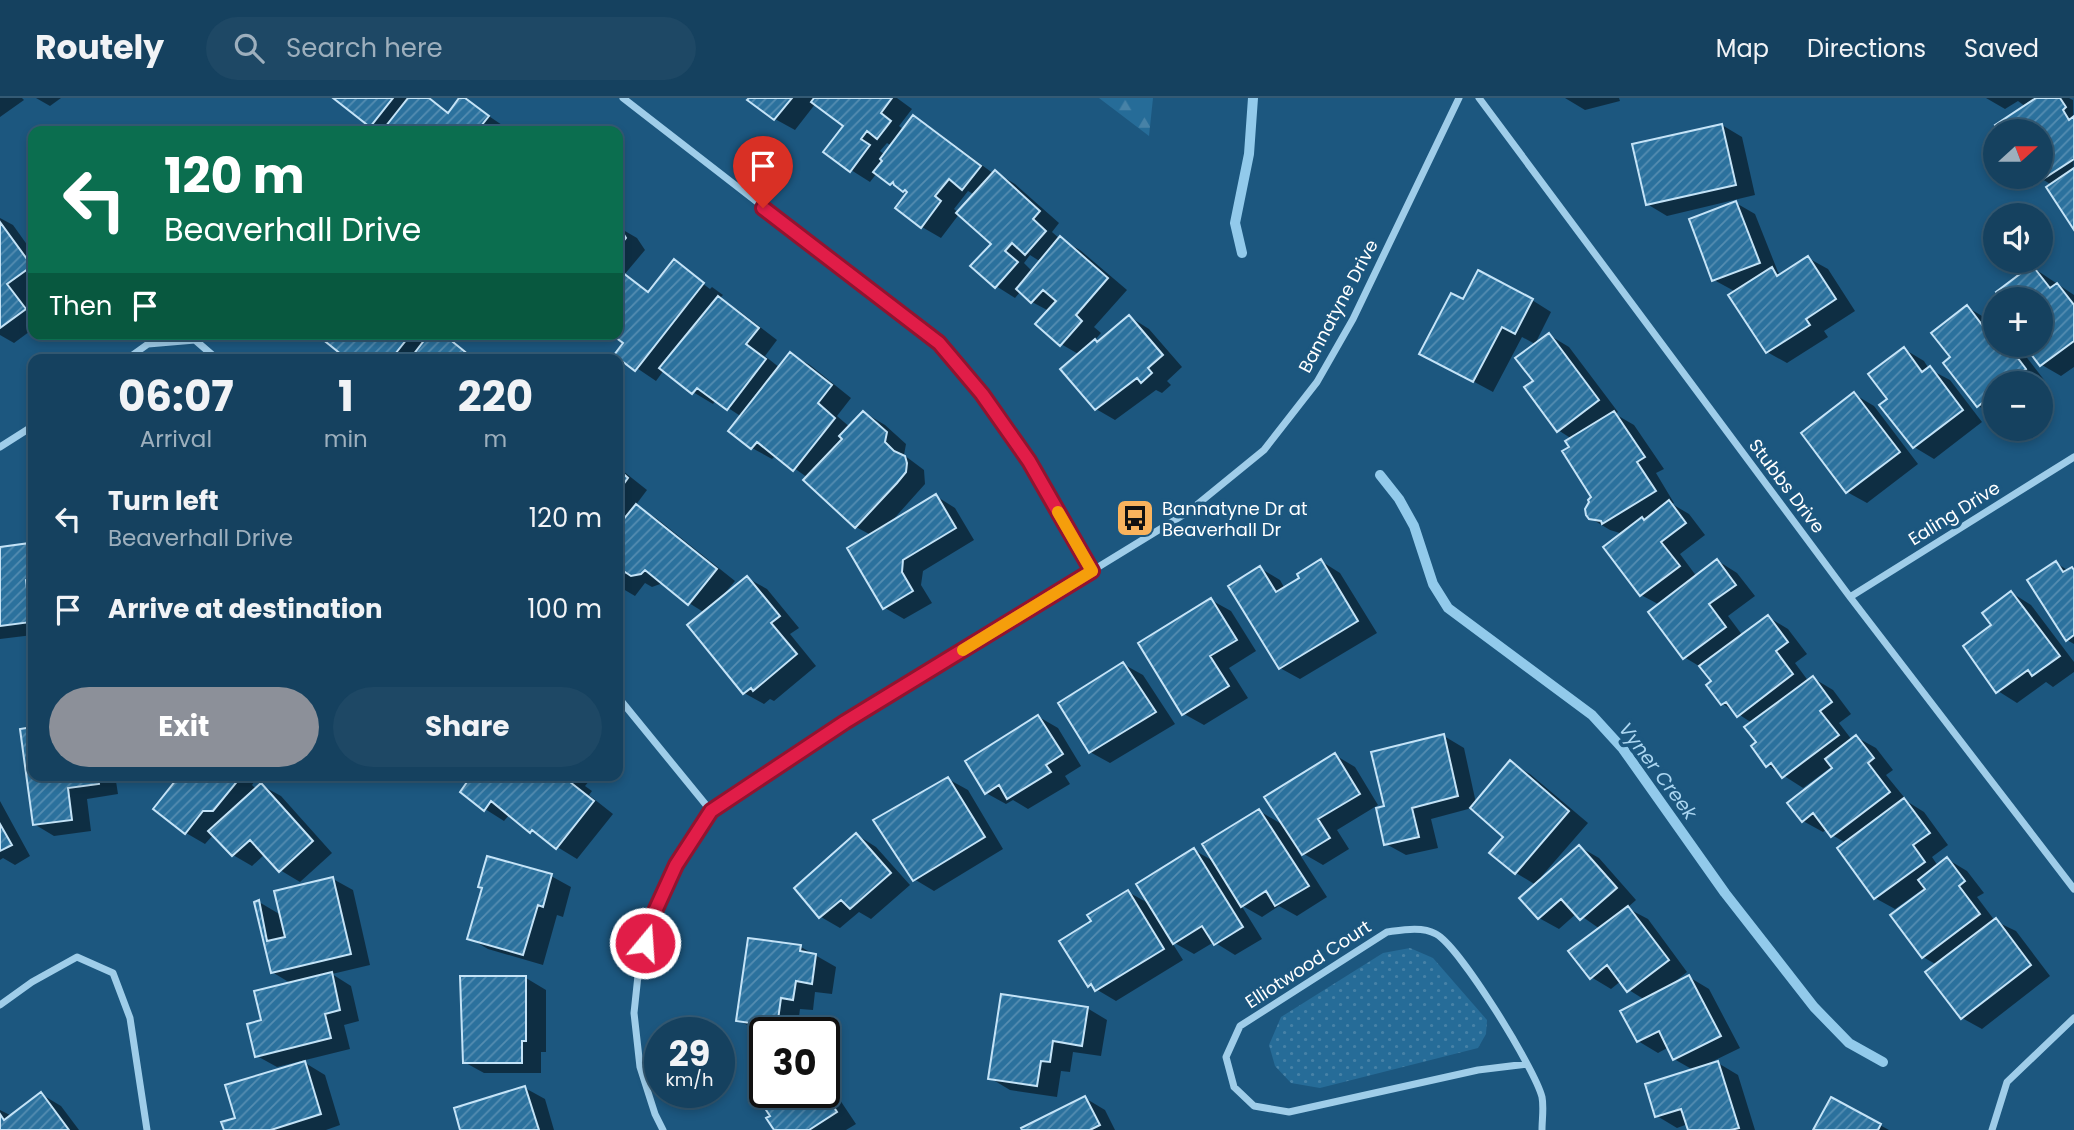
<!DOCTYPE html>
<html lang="en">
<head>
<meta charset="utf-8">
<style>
  body { margin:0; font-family:Poppins,sans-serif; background:#1e4865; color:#f1f3f6; height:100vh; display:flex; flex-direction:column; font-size:26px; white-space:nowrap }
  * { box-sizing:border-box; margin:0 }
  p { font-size:23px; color:#9dafbd }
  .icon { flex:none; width:38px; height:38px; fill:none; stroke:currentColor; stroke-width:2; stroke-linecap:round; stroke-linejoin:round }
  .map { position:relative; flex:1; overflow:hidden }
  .sheet { position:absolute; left:28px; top:256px; width:595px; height:427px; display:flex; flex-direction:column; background:#15415f; border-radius:14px; box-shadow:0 4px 10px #0003,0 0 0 2px #345a74 }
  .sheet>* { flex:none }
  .banner { position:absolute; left:28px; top:28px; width:595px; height:214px; border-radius:14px; box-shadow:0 4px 10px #0003,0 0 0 2px #345a74; background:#0b6e4f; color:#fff; overflow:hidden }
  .needle { width:46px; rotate:69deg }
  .controls { position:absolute; left:1983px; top:21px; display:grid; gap:14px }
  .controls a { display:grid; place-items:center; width:70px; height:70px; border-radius:50%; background:#15415f; box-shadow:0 4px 10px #0003,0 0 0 2px #345a74; font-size:35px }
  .speed { position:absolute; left:644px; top:919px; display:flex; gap:14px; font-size:35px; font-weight:700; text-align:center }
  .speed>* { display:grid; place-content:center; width:91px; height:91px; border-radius:50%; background:#15415f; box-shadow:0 4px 10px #0003,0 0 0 2px #345a74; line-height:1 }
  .speed small { font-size:18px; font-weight:400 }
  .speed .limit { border:4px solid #111; border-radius:10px; background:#fff; color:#111 }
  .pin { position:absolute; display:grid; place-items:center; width:60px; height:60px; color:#fff; margin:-72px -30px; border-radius:50% 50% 50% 0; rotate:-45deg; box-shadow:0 0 7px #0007 }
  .pin .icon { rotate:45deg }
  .me { position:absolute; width:77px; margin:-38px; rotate:18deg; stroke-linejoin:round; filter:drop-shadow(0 0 5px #0008) }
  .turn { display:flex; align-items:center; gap:24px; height:147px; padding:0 21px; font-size:32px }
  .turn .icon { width:91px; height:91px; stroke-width:2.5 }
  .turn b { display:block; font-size:49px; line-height:60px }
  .then { display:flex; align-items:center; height:66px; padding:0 21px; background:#0003; gap:14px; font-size:26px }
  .eta { display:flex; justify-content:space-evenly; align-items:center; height:119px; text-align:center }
  .eta b { font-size:42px; font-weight:700; line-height:49px }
  .cta { display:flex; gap:14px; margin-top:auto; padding:14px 21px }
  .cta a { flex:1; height:80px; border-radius:42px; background:#8c9099; color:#fff; font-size:28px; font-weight:700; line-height:80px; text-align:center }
  .cta a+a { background:#1e4865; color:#f1f3f6 }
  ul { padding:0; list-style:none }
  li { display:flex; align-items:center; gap:21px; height:91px; padding:0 21px }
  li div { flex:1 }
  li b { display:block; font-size:26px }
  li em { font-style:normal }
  header { display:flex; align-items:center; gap:42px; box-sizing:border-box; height:98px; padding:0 35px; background:#15415f; border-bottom:2px solid #345a74 }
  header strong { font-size:33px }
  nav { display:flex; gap:38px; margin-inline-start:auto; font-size:24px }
  .search { width:490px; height:63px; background:#1e4865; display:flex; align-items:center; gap:18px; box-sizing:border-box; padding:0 24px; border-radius:38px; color:#9dafbd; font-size:26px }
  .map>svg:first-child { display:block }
  .grass { fill:url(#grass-dots) }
  .forest { fill:url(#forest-firs) }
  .shadow { fill:#0007; fill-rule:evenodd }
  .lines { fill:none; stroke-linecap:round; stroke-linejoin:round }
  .stream { stroke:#92caeb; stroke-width:10 }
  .building { fill:url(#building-hatch); stroke:#c4e3f7; stroke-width:2 }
  .minor { stroke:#9fcde9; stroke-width:7 }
  .route-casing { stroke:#92132f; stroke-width:18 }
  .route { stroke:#e11d48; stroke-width:12 }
  .slow { stroke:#f59e0b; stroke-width:12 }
  .labels { text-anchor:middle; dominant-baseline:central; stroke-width:7; stroke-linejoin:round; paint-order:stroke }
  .street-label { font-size:18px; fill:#fff; stroke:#1c577f }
  .poi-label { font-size:18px; fill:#fff; stroke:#1c577f; text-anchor:start }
  .water-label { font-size:19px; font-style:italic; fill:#abd6f1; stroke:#1c577f }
</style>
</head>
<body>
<header>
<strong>Routely</strong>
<div class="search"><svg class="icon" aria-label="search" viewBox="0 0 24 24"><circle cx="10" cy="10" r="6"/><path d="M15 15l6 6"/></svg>Search here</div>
<nav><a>Map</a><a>Directions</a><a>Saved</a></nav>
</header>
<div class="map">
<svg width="2074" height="1032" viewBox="0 0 2074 1032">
  <defs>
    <pattern id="grass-dots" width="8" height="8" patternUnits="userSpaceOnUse" patternTransform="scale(1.75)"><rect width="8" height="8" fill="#266c98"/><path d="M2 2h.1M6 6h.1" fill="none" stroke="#4782a7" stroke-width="1.8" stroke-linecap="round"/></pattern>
    <pattern id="forest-firs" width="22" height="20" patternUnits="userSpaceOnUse" patternTransform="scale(1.75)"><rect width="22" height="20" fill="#266c98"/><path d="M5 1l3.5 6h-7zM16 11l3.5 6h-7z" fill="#4782a7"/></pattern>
    <pattern id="building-hatch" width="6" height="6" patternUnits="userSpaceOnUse" patternTransform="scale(1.75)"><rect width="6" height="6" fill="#2b719d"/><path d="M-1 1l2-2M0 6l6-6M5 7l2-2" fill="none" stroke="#558db1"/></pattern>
  </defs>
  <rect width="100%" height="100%" fill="#1c577f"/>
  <path class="grass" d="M1410,850L1433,860L1487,922L1486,936L1478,950L1320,990L1291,985L1275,968L1269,947L1281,919L1383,855Z"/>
  <path class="forest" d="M1099,0H1153L1149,38Z"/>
  <path class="shadow" d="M0,0H22L24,2L0,19Z
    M36,0H61L50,8Z
    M333,0H430L450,15L462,0L508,31L506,33H381Z
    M751,0H897L912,11L899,28L904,32L913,20L933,31L994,76L995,74L1015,86L1059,125L1052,134L1060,141L1080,152L1127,192L1094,229L1101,235L1094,243L1099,245L1130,219L1149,231L1182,269L1167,283L1171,287L1162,295L1156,292L1115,322L1096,311L1080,257L1061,246L1049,213L1032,204L1021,193L1015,200L996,188L993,146L960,115L941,140L922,129L908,96L877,75L870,84L851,72L845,28L816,5L795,32L775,21L750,2ZM887,45L892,48L885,57L880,53ZM968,93L975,97L959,115L954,111ZM1030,157L1041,164L1033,174L1024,165Z
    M1619,0L1620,3L1585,12L1565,0Z
    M1986,0H2069L2073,2L2074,129L2052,87L2042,81L2040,33H2001L1997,27L2026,9L2018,3L2005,11Z
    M1722,27L1742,39L1755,97L1667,118L1647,106Z
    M1736,105L1755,116L1778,174L1782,177L1808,160L1828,171L1855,213L1824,233L1828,239L1787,265L1767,254L1736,194L1714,182Z
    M0,120L13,127L33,155V192L26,198L33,208V231L14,245L0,237Z
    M618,129L637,140L645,152L624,177L650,194L674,164L691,174V177L710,191L712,189L723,197L719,201L738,212L777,242L765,258L780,270L791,256L810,267L851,300L837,318L851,330L865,315L885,327L906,346L904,357L924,372L925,386L891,424L936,398L955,410L974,442L923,473L921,487L932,505L904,521L885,510L871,437L856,429L808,380L776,357L772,361L752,350L731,333L742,319L716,302L713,306L693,294L664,272L656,283L616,256L625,245L618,236Z
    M2032,169L2074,197V269L2061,278L2042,267L2026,247H2040V201H2004L1998,194Z
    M1532,202L1551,214L1535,246L1522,239L1493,294L1441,266L1464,203Z
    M1967,209L1987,221L1995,230V247H2017L2045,283L2040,286L1995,285V317L1978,308L1953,260Z
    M327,236H442L477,261H349Z
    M1549,237L1569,249L1618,314L1615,316L1634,327L1664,371L1656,375L1674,405L1672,406L1689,416L1705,437L1680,456L1697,479L1718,463L1737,475L1755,498L1728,518L1743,538L1768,519L1788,531L1807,556L1795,565L1809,584L1813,580L1833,592L1851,616L1839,625L1852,642L1856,639L1876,650L1893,672L1886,677L1908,704L1924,714L1948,747L1932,759L1938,768L1947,761L1967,773L1984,795L1977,799L1995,823L2016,833L2050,878L1982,931L1962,920L1937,867L1923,859L1928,791L1926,789L1895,811L1875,800L1846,745L1832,737L1827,731L1823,734L1803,723L1832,672L1830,670L1803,690L1767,667L1752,625L1723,606L1713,583L1704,571L1684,559L1660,507L1641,497L1623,436L1610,432L1590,420L1593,400L1571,349L1572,341L1558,332L1535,283Z
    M1904,251L1924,263L1929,271L1950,282L1982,324L1934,361L1914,349L1889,302Z
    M1854,296L1874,308L1918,366L1867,405L1847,394Z
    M618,369L647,392L635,408L656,420L735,483L725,495L727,497L747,480L767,491L799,530L790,536L816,568L774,603L770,601L764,606L744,595L705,515L689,505L663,485L652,489L645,485L635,498L618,488Z
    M30,447L33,449V537L0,541V451Z
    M1321,463L1340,475L1377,535L1300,581L1280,570L1260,470L1280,482L1285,491L1302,480Z
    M2056,465L2069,473L2074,472V546L2067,542Z
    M2012,495L2031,507L2074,564V574L2053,589L2046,584L2017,605L1998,593L1994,528Z
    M1211,502L1231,513L1256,553L1229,570L1248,600L1204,627L1184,616Z
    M1123,566L1143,577L1175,626L1110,665L1090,654Z
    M1039,619L1058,630L1081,668L1065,678L1070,686L1028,711L1013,702L1006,706L986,695Z
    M33,631V677H115L118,696L87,701L91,733L54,738L34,726L22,633Z
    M1444,638L1464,650L1476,705L1510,664L1530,676L1588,725L1541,779L1543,781L1580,749L1599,760L1636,802L1627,810L1648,821L1687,874L1672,886L1689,879L1709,891L1740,950L1703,968L1718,965L1738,977L1755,1032H1690L1688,1026L1677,1030L1657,1018L1695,973L1674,961L1669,949L1658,955L1638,943L1645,902L1629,892L1621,883L1611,891L1591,879L1600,831L1577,815L1559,831L1539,820L1536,787L1516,775L1506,738L1472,710L1431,721L1438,750L1406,757L1386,746V709Z
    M1335,657L1355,669L1378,707L1337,732L1349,751L1323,767L1297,752L1327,799L1297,818L1279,808L1262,819L1241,807L1262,841L1235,857L1214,844L1194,856L1171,843L1183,862L1116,903L1089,887L1093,824L1128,794L1150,806L1194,752L1215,764L1259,713L1285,728Z
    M182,677H259L252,687L256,691L261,687L281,698L332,755L300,784L280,772L265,756L252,768L233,757L214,736L205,746L186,735Z
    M475,677H584L590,682L585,688L592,693L589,697L613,716L577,761L531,733L510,716L504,723L485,711Z
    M948,681L968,692L1003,751L934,793L914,781Z
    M0,703L30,758L15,767L3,760L0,762Z
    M857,737L876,749L910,787L871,821L859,814L840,830L821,819Z
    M551,778L571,789L563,819L557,817L543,867L488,851L469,840Z
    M333,781L353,792L370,867L332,876L351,888L359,923L344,927L350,951L277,969L257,958L263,924L292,886L272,874L259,804L281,817Z
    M801,849L836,869L832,896L815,894L813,912L800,911L797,934L758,933L738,922Z
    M526,880L546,892V954H541V975H484L464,964Z
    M1087,910L1107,922L1101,958L1073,954L1070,974L1061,973L1057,999L1010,992L990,980Z
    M302,963L325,977L340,1027L326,1032H226L302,966Z
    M824,978L856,1026L846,1032H776L765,994H824Z
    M525,990L545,1001L554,1032H462Z
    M41,996L61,1008L79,1032H0V1012L12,1018Z
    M1085,1000L1105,1012L1115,1032H1024Z
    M1832,1001L1889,1032H1815Z"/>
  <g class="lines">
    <path class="stream" d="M1242,155L1235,125L1249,56L1253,0
      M1380,377L1399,401L1414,428L1433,486L1448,510L1592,617L1623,651L1725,795L1814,909L1849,945L1883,964"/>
  </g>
  <path class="building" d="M333,0H393L370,29Z
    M408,0H429L448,15L459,0H465L489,18L477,33H382Z
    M749,0H792L774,22L747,2Z
    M814,0H892L881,15L891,23L877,41L867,33L861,41L870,47L850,74L823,54L843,28L811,4Z
    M2036,0H2060L2066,9L2063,12L2069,22L2074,18V61L2040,83L2038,79H2040V33H1999L1995,27Z
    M913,17L981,68L962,92L949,81L935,98L941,103L921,130L895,110L907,94L905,92L903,94L894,87L893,84L890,87L873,74L882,63L880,61Z
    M1722,26L1736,87L1646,107L1632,46Z
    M2074,70V132L2046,89Z
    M995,72L1040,113L1033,121L1046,133L1025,157L1012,145L1005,153L1018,164L995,190L970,168L991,146L956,115Z
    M1736,103L1760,165L1712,183L1689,121Z
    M0,124L32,168L7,186L26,211L0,230Z
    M618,127L626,140L618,150Z
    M1060,138L1108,180L1076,217L1082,223L1060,248L1035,226L1056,203L1043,192L1031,205L1016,191Z
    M1808,158L1836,201L1806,221L1810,227L1766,255L1728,197L1772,169L1777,178Z
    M674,161L704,185L635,273L614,257L623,245L611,236H618V182L623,175L648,194Z
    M2032,167L2050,190L2057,185L2074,207V243L2040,268L2024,247H2040V201H2001L1996,194Z
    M1478,172L1533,201L1515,236L1502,229L1473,284L1419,256L1451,195L1463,201Z
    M718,198L759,230L746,246L766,261L727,312L697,290L692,296L659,270Z
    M1967,207L1986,232L1992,227L1995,230V247H2008L2026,271L2008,285H1995V295L1977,309L1943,265L1950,259L1931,235Z
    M1129,217L1163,257L1148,270L1152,275L1141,285L1137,280L1095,312L1060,271L1095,241L1097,244Z
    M1549,235L1599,302L1557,334L1524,289L1533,283L1515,260Z
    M324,236H411L391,261H347L321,240Z
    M429,236H443L474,261H410Z
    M1904,249L1922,274L1930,268L1963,312L1913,350L1879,307L1887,301L1868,276Z
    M790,254L832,287L818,305L835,320L793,373L757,344L751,351L728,333Z
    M1854,294L1900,354L1846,395L1801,335Z
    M863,313L887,334L885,344L894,353L905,358L907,365L906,374L897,385L855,430L803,382L842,341L839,338Z
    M1614,313L1645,359L1637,364L1656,393L1602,426L1601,423L1589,421L1586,417L1585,411L1589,404L1588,402L1591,399L1562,353L1569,349L1565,343Z
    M618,371L628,380L618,394Z
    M936,396L956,430L903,462L902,474L913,493L883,511L847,450Z
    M1669,402L1686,425L1661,444L1680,468L1640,498L1603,449L1642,419L1644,422Z
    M636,406L717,471L688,507L645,472L641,476L631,478L625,474L618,484V428Z
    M30,445L33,481L26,482L31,524L0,528V449Z
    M1321,461L1358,523L1279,571L1228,488L1260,468L1276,494L1299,480L1297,476Z
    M1717,461L1736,487L1709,506L1726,529L1683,561L1648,514Z
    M2056,463L2063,474L2072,469L2074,472V537L2066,543L2027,482Z
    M747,478L780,518L771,525L797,556L753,593L751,590L743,596L687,527Z
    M2011,493L2060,558L2032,578L2028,572L1996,595L1963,548L1991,527L1982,515Z
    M1211,500L1237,542L1210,558L1229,588L1182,617L1138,545Z
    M1768,517L1788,544L1776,553L1793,576L1737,619L1726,604L1721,607L1706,587L1711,583L1699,568Z
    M1123,564L1156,614L1089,655L1058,605Z
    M1813,578L1832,604L1820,613L1839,637L1782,680L1771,665L1766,669L1751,648L1756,644L1744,629Z
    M1038,617L1063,656L1046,667L1051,674L1007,701L999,687L985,696L965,663Z
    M33,629V677H98L99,686L68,690L72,722L33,727L20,631Z
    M1444,636L1458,698L1412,710L1419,739L1384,747L1376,710L1384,708L1371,654Z
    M1856,637L1874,660L1868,665L1890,694L1831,739L1813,715L1802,724L1787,705L1832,670L1825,661Z
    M1335,655L1360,696L1318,721L1330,740L1302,757L1264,699Z
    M1510,662L1569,713L1515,776L1489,755L1503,739L1470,710Z
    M180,677H236L240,680L213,713H203L185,736L153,711Z
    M472,677H568L573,681L570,684L594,703L556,751L532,732L530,735L491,703L484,713L460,694Z
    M948,679L985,739L913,783L873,722Z
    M261,685L313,743L279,774L250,742L232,758L208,733Z
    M1904,700L1930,735L1913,747L1925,764L1874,801L1837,750Z
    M1259,711L1309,788L1275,808L1266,793L1241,809L1202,746Z
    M0,726L12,747L0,753Z
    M856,735L891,775L850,811L841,802L819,820L794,790Z
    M1579,747L1617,790L1580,822L1561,801L1538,821L1519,800Z
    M1194,750L1243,829L1214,847L1202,828L1173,846L1136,786Z
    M487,758L552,776L543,809L538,807L523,857L467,841L482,790L478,789Z
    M1947,759L1965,783L1959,788L1980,816L1922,860L1890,817L1925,791L1918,782Z
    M333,779L351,856L271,875L254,804L259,802L267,843L285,839L274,793Z
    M1128,792L1164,851L1095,893L1091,886L1088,889L1059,843L1091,823L1087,817Z
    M1628,808L1669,862L1627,894L1607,867L1590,881L1568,853Z
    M1996,820L2031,867L1961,921L1925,874Z
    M748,840L801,847L800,853L816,856L812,886L796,883L793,902L781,900L777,929L736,923Z
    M332,874L340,912L325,916L331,940L255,959L247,926L261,922L254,893Z
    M1689,877L1721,938L1673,962L1659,933L1637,944L1620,913Z
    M460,878H526V943H522V965H463Z
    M1001,896L1088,909L1082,948L1053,943L1050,964L1041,963L1037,988L988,981Z
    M305,963L321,1016L271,1032H224L221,1024L235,1020L225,987Z
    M1718,963L1739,1030L1731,1032H1688L1681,1011L1655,1019L1645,986Z
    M765,984V994H824L837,1014L809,1032H774L766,1020L770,1018L753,992Z
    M525,988L539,1032H460L454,1010Z
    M41,994L69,1032H0V1016L4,1022Z
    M1085,998L1100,1027L1090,1032H1022L1021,1030Z
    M1831,999L1881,1026L1878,1032H1813Z"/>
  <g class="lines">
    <path class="minor" d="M623,0L939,245L982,296L1029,363L1092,473
      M1479,0L1850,499L2074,791
      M127,261L148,246L195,242L217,261
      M0,349L33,328
      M1850,499L2074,359
      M618,599L711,713
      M0,907L32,884L77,859L113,875L130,920L147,1032
      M1527,966L1478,972L1289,1014L1254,1008L1234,989L1226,959L1240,928L1387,834C1402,832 1422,828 1436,836C1460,849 1535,971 1542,999C1544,1009 1542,1022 1542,1032
      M663,1032L655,1016L640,969L634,915L639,868L651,822L676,767L711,713L845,624L1188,414L1264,352L1317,284L1353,221L1459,0
      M1992,1032L2007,984L2074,920"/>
  </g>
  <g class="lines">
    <defs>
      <path id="route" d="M645,845L651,822L676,767L711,713L845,624L1092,473L1029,363L982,296L939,245L763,110"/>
    </defs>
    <use href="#route" class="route-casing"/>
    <use href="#route" class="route"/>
    <path class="slow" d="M963,552L1092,473L1058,414"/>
  </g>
  <defs>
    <symbol id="bus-square" viewBox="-11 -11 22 22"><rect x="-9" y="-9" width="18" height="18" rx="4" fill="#f9b35d" stroke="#1c577f"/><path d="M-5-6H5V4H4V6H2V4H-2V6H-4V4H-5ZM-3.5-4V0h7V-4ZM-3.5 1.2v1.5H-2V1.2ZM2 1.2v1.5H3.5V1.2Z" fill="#111"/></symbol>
  </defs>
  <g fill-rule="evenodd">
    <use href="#bus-square" x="1113" y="398" width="44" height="44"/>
  </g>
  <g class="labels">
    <g class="street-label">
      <text transform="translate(1338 208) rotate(-62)">Bannatyne Drive</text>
      <text transform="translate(1787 388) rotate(53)">Stubbs Drive</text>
      <text transform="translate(1954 415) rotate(-32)">Ealing Drive</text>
      <text transform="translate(1308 866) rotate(-33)">Elliotwood Court</text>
    </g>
    <g class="poi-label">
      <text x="1162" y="410">Bannatyne Dr at<tspan x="1162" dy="21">Beaverhall Dr</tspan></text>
    </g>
    <g class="water-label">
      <text transform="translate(1658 673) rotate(53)">Vyner Creek</text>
    </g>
  </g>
</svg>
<div class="controls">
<a><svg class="needle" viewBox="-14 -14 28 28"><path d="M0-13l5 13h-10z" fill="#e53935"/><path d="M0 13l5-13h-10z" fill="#9dafbd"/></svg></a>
<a><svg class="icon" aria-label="sound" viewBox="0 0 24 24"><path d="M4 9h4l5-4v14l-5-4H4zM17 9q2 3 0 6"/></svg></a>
<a>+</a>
<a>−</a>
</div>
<div class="speed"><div>29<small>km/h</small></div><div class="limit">30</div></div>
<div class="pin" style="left:763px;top:110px;background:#d93025"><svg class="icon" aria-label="arrive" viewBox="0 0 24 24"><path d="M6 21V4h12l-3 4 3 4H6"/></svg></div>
<svg class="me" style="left:645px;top:845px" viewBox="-20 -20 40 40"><circle r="17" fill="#e11d48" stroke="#fff" stroke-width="3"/><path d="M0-11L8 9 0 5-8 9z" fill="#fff"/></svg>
<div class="banner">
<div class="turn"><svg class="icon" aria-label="left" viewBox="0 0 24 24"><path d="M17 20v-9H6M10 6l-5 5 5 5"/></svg><div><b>120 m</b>Beaverhall Drive</div></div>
<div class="then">Then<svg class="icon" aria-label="arrive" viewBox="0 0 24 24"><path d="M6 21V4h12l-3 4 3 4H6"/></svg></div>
</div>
<section class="sheet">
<div class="eta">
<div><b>06:07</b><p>Arrival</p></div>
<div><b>1</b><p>min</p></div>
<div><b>220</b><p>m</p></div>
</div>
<ul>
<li><svg class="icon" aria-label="left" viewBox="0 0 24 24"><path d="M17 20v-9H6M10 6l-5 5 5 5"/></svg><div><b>Turn left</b><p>Beaverhall Drive</p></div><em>120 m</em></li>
<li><svg class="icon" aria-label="arrive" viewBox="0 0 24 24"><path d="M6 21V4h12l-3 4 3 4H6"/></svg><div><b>Arrive at destination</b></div><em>100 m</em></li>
</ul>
<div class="cta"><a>Exit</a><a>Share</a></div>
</section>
</div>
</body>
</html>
